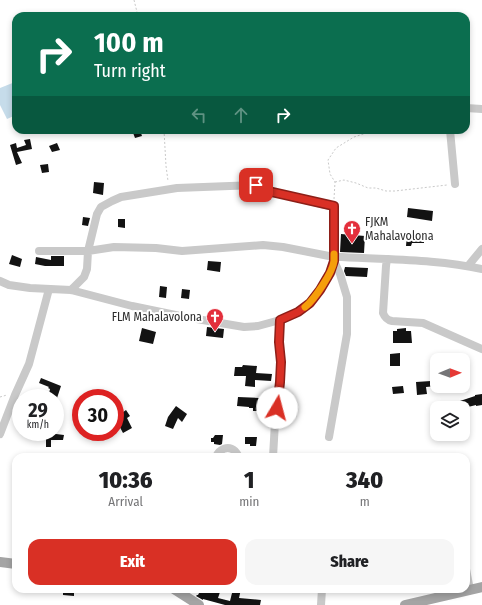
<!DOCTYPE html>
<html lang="en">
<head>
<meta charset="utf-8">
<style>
  body { margin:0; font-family:"Fira Sans Condensed",sans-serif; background:#f6f6f6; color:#202124; height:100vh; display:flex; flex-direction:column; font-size:15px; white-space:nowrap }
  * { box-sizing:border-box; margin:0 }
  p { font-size:13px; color:#757577 }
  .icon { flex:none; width:22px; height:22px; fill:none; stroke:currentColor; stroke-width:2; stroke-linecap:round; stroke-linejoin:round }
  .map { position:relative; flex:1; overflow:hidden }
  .side { position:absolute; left:12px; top:453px; width:458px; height:140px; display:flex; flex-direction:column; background:#fff; border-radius:12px; box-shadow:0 2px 6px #0003 }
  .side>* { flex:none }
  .hud { position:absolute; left:12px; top:12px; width:458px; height:122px; border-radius:12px; box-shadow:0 2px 6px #0003; background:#0b6e4f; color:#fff; overflow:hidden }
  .needle { width:26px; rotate:89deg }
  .buttons { position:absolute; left:430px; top:353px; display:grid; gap:8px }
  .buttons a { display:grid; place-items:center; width:40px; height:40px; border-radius:8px; background:#fff; box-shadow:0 2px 6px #0003; font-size:20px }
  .speed { position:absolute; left:12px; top:389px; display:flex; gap:8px; font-size:20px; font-weight:700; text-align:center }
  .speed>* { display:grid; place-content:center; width:52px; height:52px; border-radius:50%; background:#fff; box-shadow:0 2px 6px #0003; line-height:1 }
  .speed small { font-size:10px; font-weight:400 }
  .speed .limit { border:6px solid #d22; background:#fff; color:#111 }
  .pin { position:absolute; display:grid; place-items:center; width:34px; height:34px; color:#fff; margin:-17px; border-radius:8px; box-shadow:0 2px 6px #0006 }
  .me { position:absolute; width:44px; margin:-22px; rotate:8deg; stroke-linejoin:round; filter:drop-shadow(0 0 3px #0008) }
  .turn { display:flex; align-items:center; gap:14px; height:84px; padding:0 16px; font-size:18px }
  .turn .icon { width:52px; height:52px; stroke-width:2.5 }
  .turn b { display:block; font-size:28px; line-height:34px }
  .lanes { display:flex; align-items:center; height:38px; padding:0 16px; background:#0003; justify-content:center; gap:20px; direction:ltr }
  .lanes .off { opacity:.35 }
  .eta { display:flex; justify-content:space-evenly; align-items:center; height:68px; text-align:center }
  .eta b { font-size:24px; font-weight:800; line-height:28px }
  .primary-button { display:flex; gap:8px; margin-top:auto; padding:8px 16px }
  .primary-button a { flex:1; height:46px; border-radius:12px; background:#d93025; color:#fff; font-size:16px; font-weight:800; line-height:46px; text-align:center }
  .primary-button a+a { background:#f6f6f6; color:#202124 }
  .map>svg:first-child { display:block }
  .water { fill:#c6dcea }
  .building { fill:#131313 }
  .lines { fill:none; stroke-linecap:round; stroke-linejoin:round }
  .path { stroke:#c9c9c9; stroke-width:1; stroke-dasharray:2 2; stroke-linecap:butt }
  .minor { stroke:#c9c9c9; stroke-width:8 }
  .major { stroke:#a4a4a4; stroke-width:10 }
  .route-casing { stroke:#8d1f18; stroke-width:10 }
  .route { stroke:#d93025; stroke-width:7 }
  .slow { stroke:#f59e0b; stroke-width:7 }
  .labels { text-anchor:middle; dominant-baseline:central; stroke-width:4; stroke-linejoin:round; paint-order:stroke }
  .poi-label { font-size:12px; fill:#2c2c2c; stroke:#fff; text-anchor:start }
</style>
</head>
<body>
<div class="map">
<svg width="482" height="605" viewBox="0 0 482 605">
  <rect width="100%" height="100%" fill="#fff"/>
  <path class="water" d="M15,82L16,86V115L7,119L0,105V88Z"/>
  <path class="building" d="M132,130H140L142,136L135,138Z
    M30,139L32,149L17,152L22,163L16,165L10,145L16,143L17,148L26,145L24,140Z
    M57,143L60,150L52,152L49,146Z
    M48,164L49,172L42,173L40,165Z
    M94,182L104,183L103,195L93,193Z
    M408,208L433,211L432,221L407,217Z
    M83,217L90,218L88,226L82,225Z
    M118,219H125V228L118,227Z
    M341,234L365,236L364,253L340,252Z
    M407,234L424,235V243H412L411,246H406Z
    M12,255L22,259L20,267L9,264Z
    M51,256H64V266H45L35,264L36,257L51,260Z
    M208,261L221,262L220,272L207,270Z
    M345,267L368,268L367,277L346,276L344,271Z
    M160,286L167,287L166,298L159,297Z
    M182,289L190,290L189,299L181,298Z
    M207,327L224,329L223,338L206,336Z
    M142,328L156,332L153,344L139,341Z
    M406,328V331H411L412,343H393V331H397V329Z
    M400,353V366H390V354Z
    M243,365L257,366L256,373L272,374L271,381L255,380V387L245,386L246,376H234L235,367H242Z
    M430,370H437V386L426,387L427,394L417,395L416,382L431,381Z
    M41,378L61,386L57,398H48L50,389L48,388L49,387L39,383Z
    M403,386L404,393L393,394L392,387Z
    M482,394V405L476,406V405L464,408H448V407L460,403V401L475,396V395Z
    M238,397L259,398L258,411H253V408H249V407L237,406Z
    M176,406L187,414L182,422L178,418L173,429L165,426L168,417Z
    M126,410L130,416L127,418L132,428L123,433L115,418Z
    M46,432H56V434L64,435L63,440H51V447H46Z
    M215,435H223L222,444L220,445L214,444V442H211V438H213Z
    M245,437H257L256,446H250V444H245Z
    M63,589H74V596L63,595Z
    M201,589L207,592V589H221L218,598L230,601L233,589H241L239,598L261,600L260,605H225L203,599V600L196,596L197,595H198Z"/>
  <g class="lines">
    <path class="path" d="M134,0L138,16
      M164,130L166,166L168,181
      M335,182L344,180L356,183L368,188H376L386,191H395L447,185
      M334,199L335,182L330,174L328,160L336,148L354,137L376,130
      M0,397L7,395"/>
    <path class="minor" d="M466,108L482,109
      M450,130L455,184
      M39,251H88L114,247L156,248L182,251L263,245L283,247L334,257H342C389,260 436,259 482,269
      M387,259L386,266L383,313C385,318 387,320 392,321L423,323L482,349
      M468,266L482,249
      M0,281L9,285L30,288L71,290L132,306L185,317L244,327L258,326L280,320L298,312L310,303L320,290L330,273L334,261
      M71,290L84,277L87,269L88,251L97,214L101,207L112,201L121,197L177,188L256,185L272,192L334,207L335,227L334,257V261L340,274L347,297V334L329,437
      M0,434L15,395L29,364L49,289
      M216,457C219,449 228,445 235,451C237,453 238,455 239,457
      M273,457L275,422L281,382V362L279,342L280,320
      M466,569L470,590
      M321,605L322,589"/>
    <path class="major" d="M0,562L16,564
      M174,589L199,605
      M405,605L482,587"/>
  </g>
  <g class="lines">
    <defs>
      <path id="route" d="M256,185L272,192L334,206V261L330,273L320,290L310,303L298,312L280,320L279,342L281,362L280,382L277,408"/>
    </defs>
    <use href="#route" class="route-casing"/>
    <use href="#route" class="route"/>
    <path class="slow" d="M305,307C314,300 333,272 334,261C334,259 334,257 334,254"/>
  </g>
  <defs>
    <symbol id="church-pin" viewBox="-11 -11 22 30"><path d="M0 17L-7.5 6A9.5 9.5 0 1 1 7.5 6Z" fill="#e32f3c" stroke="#fff"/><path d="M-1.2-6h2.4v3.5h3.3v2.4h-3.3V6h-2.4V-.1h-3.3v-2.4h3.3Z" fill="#fff"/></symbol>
  </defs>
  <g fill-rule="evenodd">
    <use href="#church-pin" x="342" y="219" width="20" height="27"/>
    <use href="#church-pin" x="205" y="307" width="20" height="27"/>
  </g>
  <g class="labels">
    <g class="poi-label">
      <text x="365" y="222">FJKM<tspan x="365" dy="14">Mahalavolona</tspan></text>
      <text x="202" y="317" text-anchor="end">FLM Mahalavolona</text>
    </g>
  </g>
</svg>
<div class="buttons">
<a><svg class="needle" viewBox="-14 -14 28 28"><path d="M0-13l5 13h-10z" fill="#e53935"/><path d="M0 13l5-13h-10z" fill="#757577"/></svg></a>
<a><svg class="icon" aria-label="layers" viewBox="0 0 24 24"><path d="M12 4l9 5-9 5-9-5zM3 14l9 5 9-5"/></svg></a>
</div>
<div class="speed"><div>29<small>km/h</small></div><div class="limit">30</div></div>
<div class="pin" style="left:256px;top:185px;background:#d93025"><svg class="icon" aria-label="arrive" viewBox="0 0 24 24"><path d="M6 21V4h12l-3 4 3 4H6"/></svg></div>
<svg class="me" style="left:277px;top:408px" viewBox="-20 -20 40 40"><circle r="19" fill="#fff"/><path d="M0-13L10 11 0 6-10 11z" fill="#d93025"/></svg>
<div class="hud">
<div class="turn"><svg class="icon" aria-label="right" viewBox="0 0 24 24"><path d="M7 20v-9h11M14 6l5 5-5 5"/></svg><div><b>100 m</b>Turn right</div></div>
<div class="lanes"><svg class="icon off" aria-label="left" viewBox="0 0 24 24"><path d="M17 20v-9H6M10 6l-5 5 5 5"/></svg><svg class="icon off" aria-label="ahead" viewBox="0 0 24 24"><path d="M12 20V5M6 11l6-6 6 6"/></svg><svg class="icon" aria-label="right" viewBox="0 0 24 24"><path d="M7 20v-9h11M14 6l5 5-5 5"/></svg></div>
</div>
<section class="side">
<div class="eta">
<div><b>10:36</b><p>Arrival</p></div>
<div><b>1</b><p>min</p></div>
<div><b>340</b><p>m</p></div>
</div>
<div class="primary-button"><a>Exit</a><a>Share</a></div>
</section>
</div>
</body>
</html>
